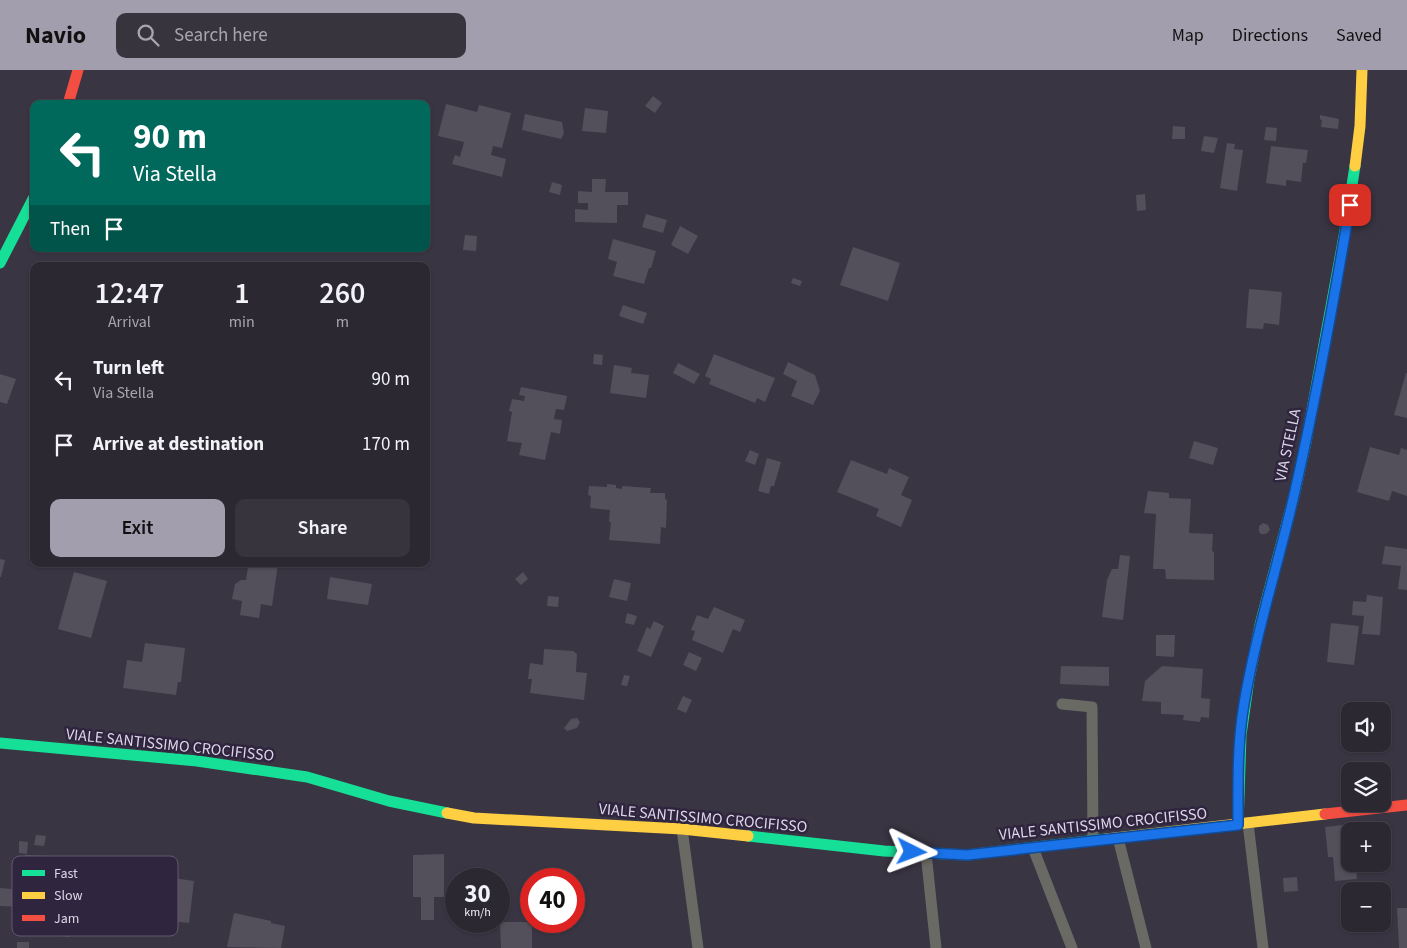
<!DOCTYPE html>
<html lang="en">
<head>
<meta charset="utf-8">
<style>
  body { margin:0; font-family:"Source Sans 3",sans-serif; background:#38343e; color:#f1f3f6; height:100vh; display:flex; flex-direction:column; font-size:19px; white-space:nowrap }
  * { box-sizing:border-box; margin:0 }
  p { font-size:16px; color:#a6a6ac }
  .icon { flex:none; width:28px; height:28px; fill:none; stroke:currentColor; stroke-width:2; stroke-linecap:round; stroke-linejoin:round }
  .map { position:relative; flex:1; overflow:hidden }
  .panel { position:absolute; left:30px; top:192px; width:400px; height:305px; display:flex; flex-direction:column; background:#2c2832; border-radius:10px; box-shadow:0 1px 4px #0004,0 0 0 1px #48444d }
  .panel>* { flex:none }
  .banner { position:absolute; left:30px; top:30px; width:400px; height:152px; border-radius:10px; box-shadow:0 1px 4px #0004,0 0 0 1px #48444d; background:#00695c; color:#fff; overflow:hidden }
  .controls { position:absolute; left:1341px; top:632px; display:grid; gap:10px }
  .controls a { display:grid; place-items:center; width:50px; height:50px; border-radius:10px; background:#2c2832; box-shadow:0 1px 4px #0004,0 0 0 1px #48444d; font-size:25px }
  .speed { position:absolute; left:445px; top:798px; display:flex; gap:10px; font-size:25px; font-weight:700; text-align:center }
  .speed>* { display:grid; place-content:center; width:65px; height:65px; border-radius:50%; background:#2c2832; box-shadow:0 1px 4px #0004,0 0 0 1px #48444d; line-height:1 }
  .speed small { font-size:12px; font-weight:400 }
  .speed .limit { border:8px solid #d22; background:#fff; color:#111 }
  .pin { position:absolute; display:grid; place-items:center; width:42px; height:42px; color:#fff; margin:-21px; border-radius:10px; box-shadow:0 2px 8px #0006 }
  .me { position:absolute; width:55px; margin:-28px; rotate:93deg; stroke-linejoin:round; filter:drop-shadow(0 0 4px #0008) }
  .turn { display:flex; align-items:center; gap:18px; height:105px; padding:0 20px; font-size:22px }
  .turn .icon { width:65px; height:65px; stroke-width:2.5 }
  .turn b { display:block; font-size:35px; line-height:42px }
  .then { display:flex; align-items:center; height:48px; padding:0 20px; background:#0003; gap:10px; font-size:19px }
  .eta { display:flex; justify-content:space-evenly; align-items:center; height:85px; text-align:center }
  .eta b { font-size:30px; font-weight:600; line-height:35px }
  .button { display:flex; gap:10px; margin-top:auto; padding:10px 20px }
  .button a { flex:1; height:58px; border-radius:10px; background:#a39eae; color:#111; font-size:20px; font-weight:600; line-height:58px; text-align:center }
  .button a+a { background:#38343e; color:#f1f3f6 }
  ul { padding:0; list-style:none }
  li { display:flex; align-items:center; gap:15px; height:65px; padding:0 20px }
  li div { flex:1 }
  li b { display:block; font-size:19px }
  li em { font-style:normal }
  header { display:flex; align-items:center; gap:30px; box-sizing:border-box; height:70px; padding:0 25px; background:#a39eae; color:#111 }
  header strong { font-size:24px }
  nav { display:flex; gap:28px; margin-inline-start:auto; font-size:18px }
  .search { width:350px; height:45px; background:#38343e; display:flex; align-items:center; gap:12px; box-sizing:border-box; padding:0 18px; border-radius:10px; color:#a6a6ac; font-size:19px }
  .map>svg:first-child { display:block }
  .building { fill:#534f5b }
  .lines { fill:none; stroke-linecap:round; stroke-linejoin:round }
  .lane { stroke:#696a64; stroke-width:11 }
  .fast { stroke:#16e098; stroke-width:11 }
  .slow { stroke:#ffcf43; stroke-width:11 }
  .jam { stroke:#f24e42; stroke-width:11 }
  .route-casing { stroke:#114b97; stroke-width:12 }
  .route { stroke:#1a73e8; stroke-width:9 }
  .labels { text-anchor:middle; dominant-baseline:central; stroke-width:5; stroke-linejoin:round; paint-order:stroke }
  .street-label { font-size:16px; fill:#dcd7e7; stroke:#2f253e }
  .key { fill:#2f253e; stroke:#635a71; stroke-width:1 }
  .key-label { font-size:14px; fill:#dcd7e7 }
</style>
</head>
<body>
<header>
<strong>Navio</strong>
<div class="search"><svg class="icon" aria-label="search" viewBox="0 0 24 24"><circle cx="10" cy="10" r="6"/><path d="M15 15l6 6"/></svg>Search here</div>
<nav><a>Map</a><a>Directions</a><a>Saved</a></nav>
</header>
<div class="map">
<svg width="1407" height="878" viewBox="0 0 1407 878">
  <rect width="100%" height="100%" fill="#3a3543"/>
  <path class="building" d="M653,26L662,33L655,43L645,36Z
    M446,34L477,42L479,35L511,43L502,78L493,76L491,85L506,89L502,107L452,94L455,85L460,87L464,72L438,66Z
    M585,38L608,41L606,63L582,61Z
    M525,44L562,52L564,63L561,69L522,60Z
    M1320,45L1339,49L1338,59L1321,57L1322,50L1320,49Z
    M1173,56L1185,57V69H1172Z
    M1266,57L1277,58L1276,71L1264,70Z
    M1204,66L1218,68L1214,83L1201,81Z
    M1227,73L1235,74L1234,79L1243,80L1237,121L1220,118Z
    M1271,76L1308,80L1306,93H1303L1301,112L1286,110V116L1266,113Z
    M592,109H606L605,122H628V135H617V153L575,152V139L588,140V133H578V121L592,122Z
    M552,112L562,115L560,125L549,122Z
    M1145,124L1146,140L1137,141L1136,125Z
    M646,144L667,150L663,163L642,157Z
    M680,156L698,166L688,184L671,175Z
    M465,165L477,166L476,181L463,180Z
    M613,169L656,181L651,198H649L644,214L613,206L617,192L608,189Z
    M853,177L900,193L888,231L840,215Z
    M793,208L802,211L800,216L791,213Z
    M1249,219L1282,222L1279,255L1264,253L1263,259L1246,258Z
    M623,235L647,243L643,254L619,246Z
    M594,284L603,285L602,295L593,294Z
    M714,284L775,308L765,332L757,328L755,333L709,314L711,309L705,306Z
    M788,292L815,305L820,321L813,335L791,326L797,311L783,304Z
    M678,293L700,304L694,314L673,303Z
    M614,295L632,298L631,303L649,305L646,328L610,323Z
    M1406,303H1407V348L1394,345Z
    M0,304L16,309L7,334L0,332Z
    M521,317L567,326L564,340L556,339L554,349L562,350L560,364L551,362L545,390L519,385L522,373L507,371L512,342L509,341L512,329L524,331L525,326L519,325Z
    M1194,371L1218,378L1213,395L1189,388Z
    M1370,377L1399,385L1401,378L1407,380V426L1392,421L1389,431L1357,422Z
    M750,380L759,384L755,395L745,391Z
    M767,388L781,392L774,416H771L769,424L758,421Z
    M851,390L887,404L889,398L909,407L901,425L912,430L901,457L876,446L879,439L837,422Z
    M607,414L616,415V418L622,419V416L651,418L650,423H665V429L667,430L666,458L661,457L660,474L609,470L611,452H609L610,440L590,438L591,426L588,425L589,416L607,417Z
    M1148,421L1169,423V428L1191,429L1189,463L1213,464L1212,481L1214,482V510L1166,509L1165,499H1153L1156,444L1144,443Z
    M1263,453L1268,455L1270,460L1266,464H1261L1259,462V456Z
    M1385,476L1407,479V520L1398,519L1401,496L1382,494Z
    M1120,485L1130,486L1123,550L1102,547L1107,510L1112,499H1118Z
    M0,489L5,490L1,507H0Z
    M251,494H278L272,536L261,534L259,548L240,545L242,531L232,529L235,514L241,510H246L248,497H250Z
    M74,502L107,511L91,568L58,559Z
    M523,502L528,509L521,515L515,509Z
    M330,507L372,514L368,535L327,529Z
    M614,509L631,513L627,531L609,527Z
    M1367,525L1383,527L1380,565L1362,564L1364,546L1352,545L1353,531L1366,532Z
    M548,526L559,527L558,537L547,536Z
    M714,537L745,550L740,562L733,559L723,583L692,570L695,561L691,560L697,545L708,549Z
    M627,543L637,546L634,555L625,553Z
    M654,551L664,556L651,587L637,581L647,557L650,559Z
    M1331,553L1359,556L1354,595L1327,592Z
    M1156,565H1175L1174,587L1156,586Z
    M145,573L185,578L181,612H178L176,625L123,618L127,590L142,592Z
    M544,579L573,581L577,584L576,602L587,603L584,630L530,623L532,609H528L530,593L543,595Z
    M689,582L702,588L696,601L683,595Z
    M1061,596L1109,597V616L1060,614Z
    M1162,596L1203,599L1201,628L1210,629L1209,648L1201,647L1200,652L1183,650L1184,645L1161,644V632L1142,631L1145,611Z
    M624,605L630,606L627,616L621,615Z
    M683,626L692,630L686,643L677,639Z
    M577,648L580,652L577,658L567,661L564,658L571,649Z
    M1370,752L1371,761H1350V794H1356L1357,809L1335,811L1333,787H1328L1325,757Z
    M36,765L46,766L44,776L34,775Z
    M19,771L28,772L27,784L19,783Z
    M444,784V827H434V850H421V827H413V785Z
    M25,785L46,786L44,806L24,805Z
    M160,806L194,811L189,853L150,849L154,818L158,819Z
    M1297,807L1298,821L1284,822L1283,808Z
    M0,818L24,820L23,837L0,836Z
    M1397,838H1407V878H1399Z
    M234,843L271,851V853L285,856L281,878L227,877Z
    M59,851L71,853L69,867L57,865Z
    M500,852H532V878H501Z
    M17,872H29V878H17Z"/>
  <g class="lines">
    <path class="lane" d="M1062,634L1092,637L1093,771
      M1248,753L1263,878
      M682,759L698,878
      M1118,768L1146,878
      M1033,778L1072,878
      M926,783L936,878"/>
    <path class="fast" d="M0,193L34,127
      M0,673L197,691L307,707L389,731L447,743
      M1238,755L1241,665L1249,609L1260,555L1295,422L1306,372L1344,166L1355,96
      M748,766L884,781L967,785L1106,769"/>
    <path class="slow" d="M1355,96L1360,56L1362,0
      M447,743L474,748L682,759L748,766
      M1106,769L1325,744"/>
    <path class="jam" d="M68,34L78,0
      M1325,744L1407,735"/>
  </g>
  <g class="lines">
    <defs>
      <path id="route" d="M912,782L967,785L1238,755C1238,715 1237,674 1244,634C1256,562 1279,492 1295,421C1316,327 1334,231 1350,135"/>
    </defs>
    <use href="#route" class="route-casing"/>
    <use href="#route" class="route"/>
  </g>
  <g class="labels">
    <g class="street-label">
      <text transform="translate(1288 375) rotate(-78)">VIA STELLA</text>
      <text transform="translate(170 675) rotate(6)">VIALE SANTISSIMO CROCIFISSO</text>
      <text transform="translate(703 748) rotate(5)">VIALE SANTISSIMO CROCIFISSO</text>
      <text transform="translate(1103 754) rotate(-6)">VIALE SANTISSIMO CROCIFISSO</text>
    </g>
  </g>
  <rect x="12" y="786" width="166" height="80" rx="8" class="key"/>
  <rect x="22" y="800" width="23" height="6" fill="#16e098"/>
  <rect x="22" y="822" width="23" height="7" fill="#ffcf43"/>
  <rect x="22" y="845" width="23" height="6" fill="#f24e42"/>
  <g class="key-label">
    <text x="54" y="808">Fast</text>
    <text x="54" y="830">Slow</text>
    <text x="54" y="853">Jam</text>
  </g>
</svg>
<div class="controls">
<a><svg class="icon" aria-label="sound" viewBox="0 0 24 24"><path d="M4 9h4l5-4v14l-5-4H4zM17 9q2 3 0 6"/></svg></a>
<a><svg class="icon" aria-label="layers" viewBox="0 0 24 24"><path d="M12 4l9 5-9 5-9-5zM3 14l9 5 9-5"/></svg></a>
<a>+</a>
<a>−</a>
</div>
<div class="speed"><div>30<small>km/h</small></div><div class="limit">40</div></div>
<div class="pin" style="left:1350px;top:135px;background:#d93025"><svg class="icon" aria-label="arrive" viewBox="0 0 24 24"><path d="M6 21V4h12l-3 4 3 4H6"/></svg></div>
<svg class="me" style="left:912px;top:782px" viewBox="-20 -20 40 40"><path d="M0-17L14 15 0 8-14 15z" fill="#1a73e8" stroke="#fff" stroke-width="4"/></svg>
<div class="banner">
<div class="turn"><svg class="icon" aria-label="left" viewBox="0 0 24 24"><path d="M17 20v-9H6M10 6l-5 5 5 5"/></svg><div><b>90 m</b>Via Stella</div></div>
<div class="then">Then<svg class="icon" aria-label="arrive" viewBox="0 0 24 24"><path d="M6 21V4h12l-3 4 3 4H6"/></svg></div>
</div>
<section class="panel">
<div class="eta">
<div><b>12:47</b><p>Arrival</p></div>
<div><b>1</b><p>min</p></div>
<div><b>260</b><p>m</p></div>
</div>
<ul>
<li><svg class="icon" aria-label="left" viewBox="0 0 24 24"><path d="M17 20v-9H6M10 6l-5 5 5 5"/></svg><div><b>Turn left</b><p>Via Stella</p></div><em>90 m</em></li>
<li><svg class="icon" aria-label="arrive" viewBox="0 0 24 24"><path d="M6 21V4h12l-3 4 3 4H6"/></svg><div><b>Arrive at destination</b></div><em>170 m</em></li>
</ul>
<div class="button"><a>Exit</a><a>Share</a></div>
</section>
</div>
</body>
</html>
